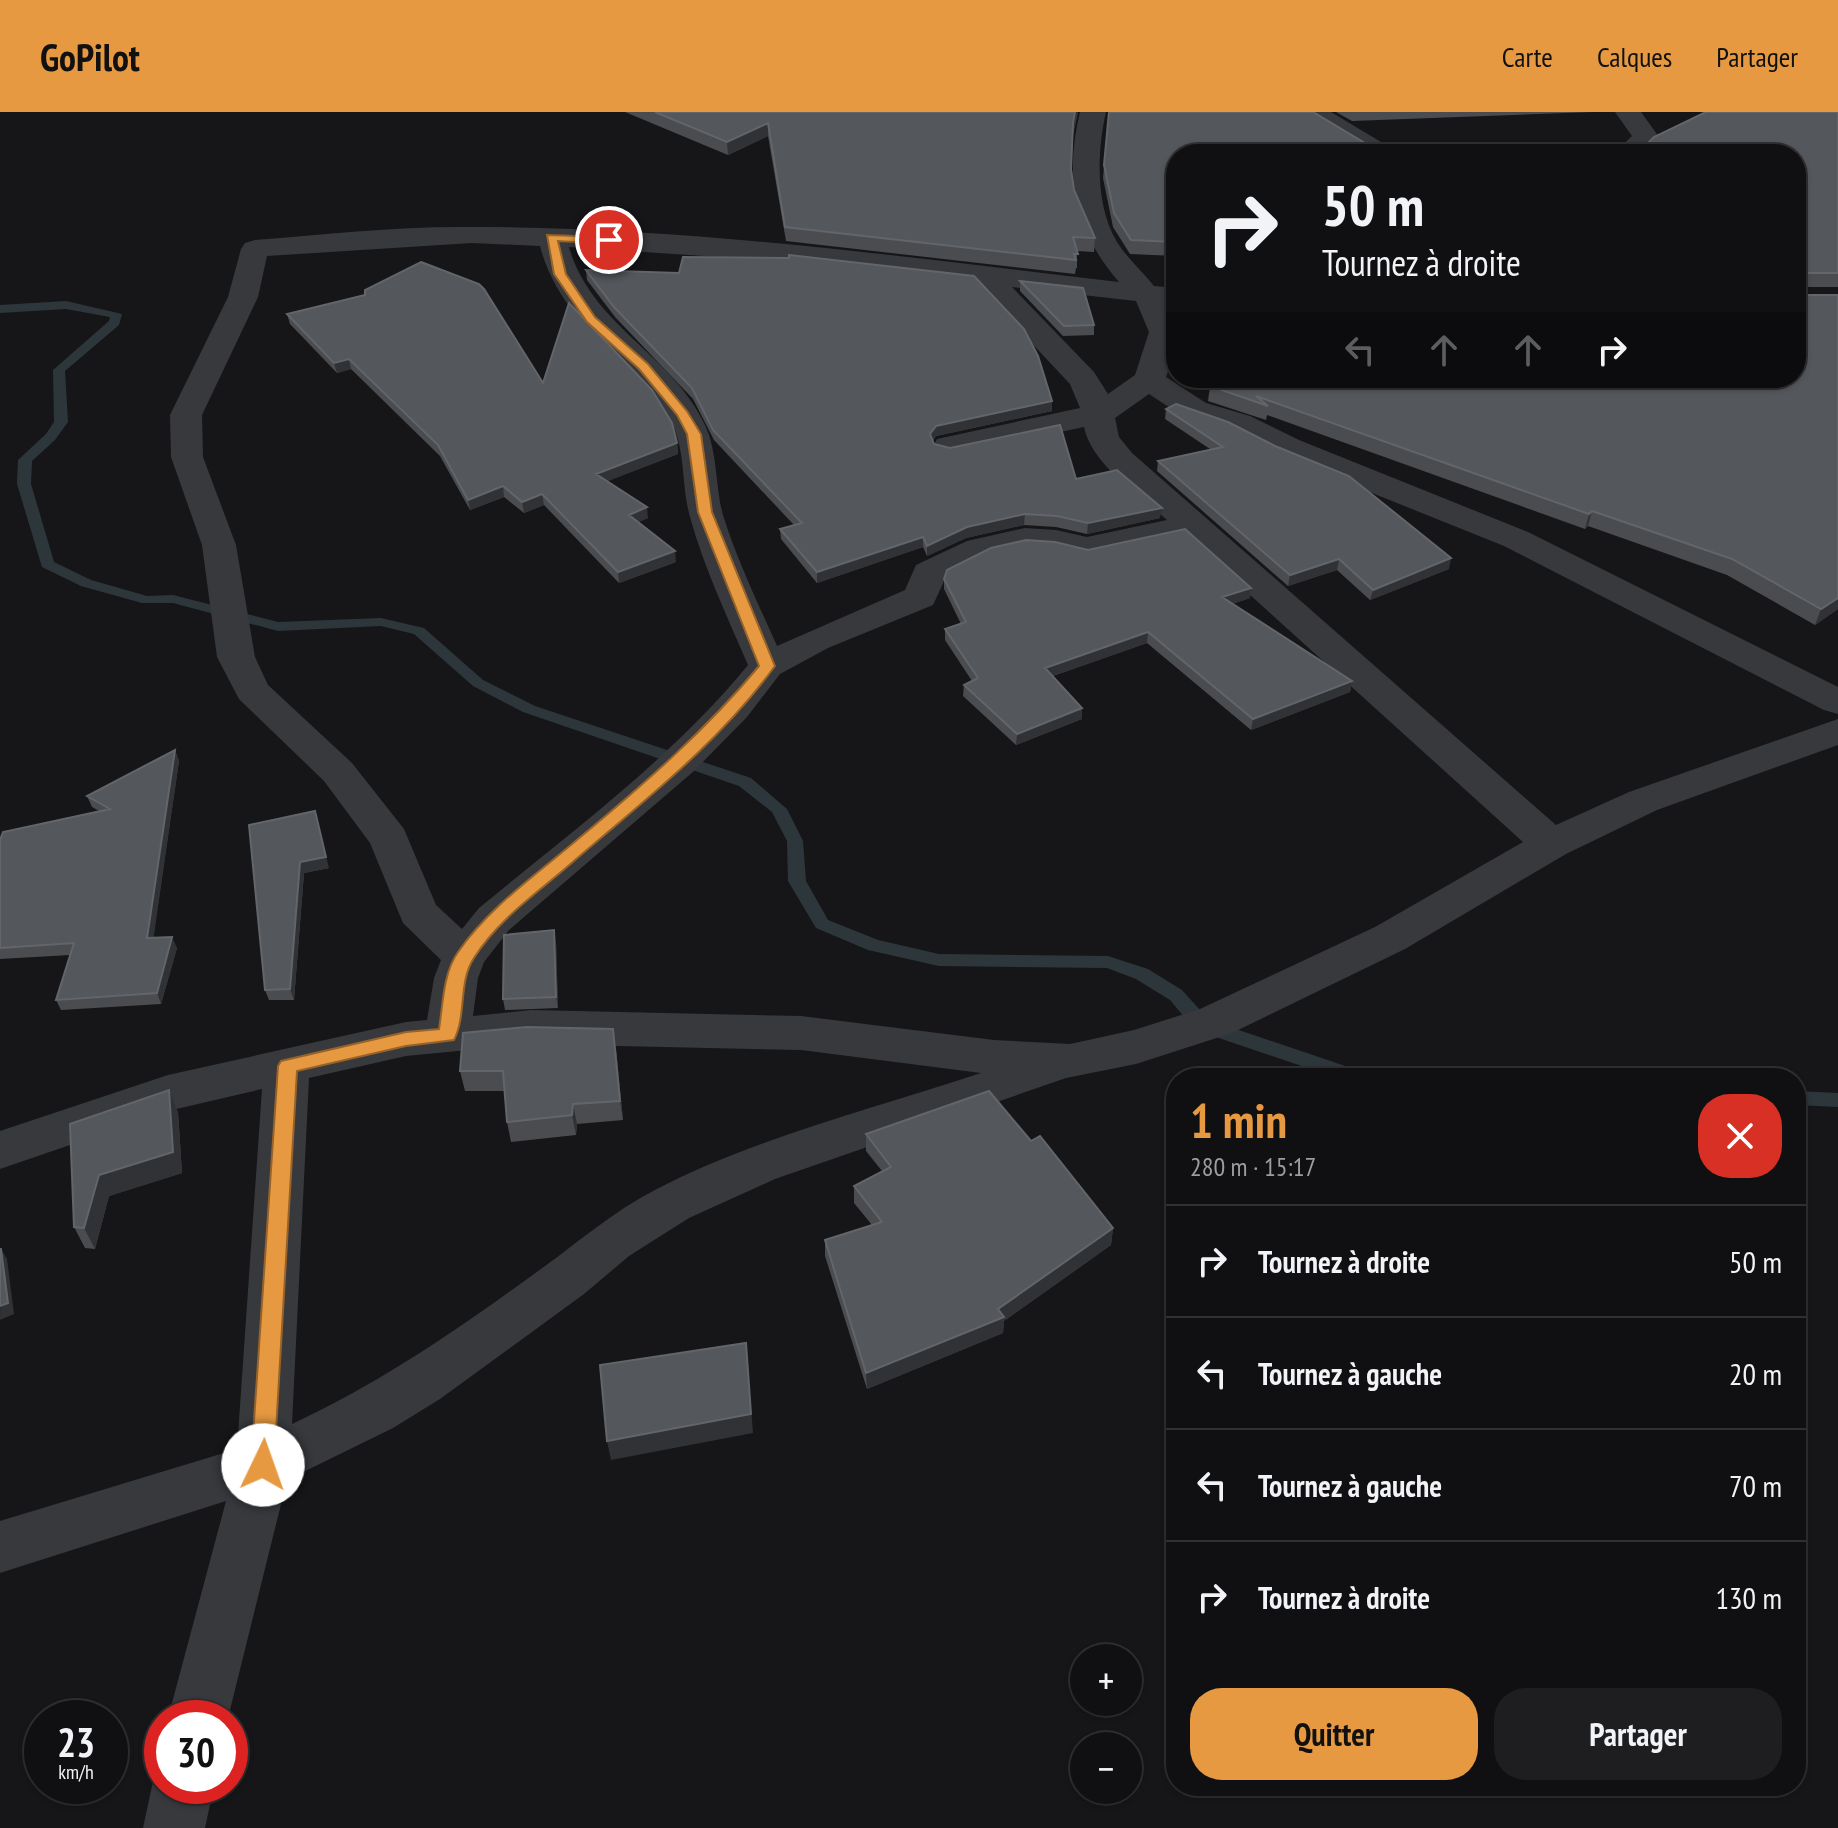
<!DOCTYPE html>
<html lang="fr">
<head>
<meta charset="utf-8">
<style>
  body { margin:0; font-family:"PT Sans Narrow",sans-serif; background:#1e1e20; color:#f1f3f6; height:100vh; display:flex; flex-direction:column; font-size:30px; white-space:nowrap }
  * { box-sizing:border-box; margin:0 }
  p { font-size:26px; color:#9c9d9f }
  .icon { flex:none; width:44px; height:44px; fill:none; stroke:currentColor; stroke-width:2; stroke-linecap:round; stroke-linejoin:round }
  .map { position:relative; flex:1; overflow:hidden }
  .details { position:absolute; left:1166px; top:956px; width:640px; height:728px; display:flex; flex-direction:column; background:#101012; border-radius:32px; box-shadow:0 2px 6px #0004,0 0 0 2px #303032 }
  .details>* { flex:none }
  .top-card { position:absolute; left:1166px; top:32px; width:640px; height:244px; border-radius:32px; box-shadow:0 2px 6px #0004,0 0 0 2px #303032; background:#101012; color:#f1f3f6; overflow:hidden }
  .tools { position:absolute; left:1070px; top:1532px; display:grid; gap:16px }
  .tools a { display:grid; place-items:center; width:72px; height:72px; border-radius:50%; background:#101012; box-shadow:0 2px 6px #0004,0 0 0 2px #303032; font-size:40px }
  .speed { position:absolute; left:24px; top:1588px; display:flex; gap:16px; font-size:40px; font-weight:700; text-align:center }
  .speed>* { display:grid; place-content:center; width:104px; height:104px; border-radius:50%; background:#101012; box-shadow:0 2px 6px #0004,0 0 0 2px #303032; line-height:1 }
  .speed small { font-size:20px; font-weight:400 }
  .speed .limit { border:12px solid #d22; background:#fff; color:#111 }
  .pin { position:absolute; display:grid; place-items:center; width:68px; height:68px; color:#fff; margin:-34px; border:4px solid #fff; border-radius:50%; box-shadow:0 2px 8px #0007 }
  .me { position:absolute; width:88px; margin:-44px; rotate:3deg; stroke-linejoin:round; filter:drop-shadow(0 0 6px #0008) }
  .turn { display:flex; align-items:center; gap:28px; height:168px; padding:0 24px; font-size:36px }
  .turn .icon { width:104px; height:104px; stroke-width:2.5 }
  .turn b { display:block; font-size:56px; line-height:68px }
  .lanes { display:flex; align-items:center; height:76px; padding:0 24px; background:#0003; justify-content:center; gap:40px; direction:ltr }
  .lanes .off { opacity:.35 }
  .round { display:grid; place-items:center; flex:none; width:84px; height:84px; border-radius:32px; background:#1e1e20 }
  .headline { display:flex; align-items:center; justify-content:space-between; height:136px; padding:0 24px }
  h1 { font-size:48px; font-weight:700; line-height:60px; color:#e69940 }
  .primary-button { display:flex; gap:16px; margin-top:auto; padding:16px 24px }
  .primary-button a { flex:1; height:92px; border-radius:32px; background:#e69940; color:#111; font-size:32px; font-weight:700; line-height:92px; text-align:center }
  .primary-button a+a { background:#1e1e20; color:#f1f3f6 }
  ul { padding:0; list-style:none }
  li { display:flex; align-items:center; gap:24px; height:112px; padding:0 24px; border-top:2px solid #303032 }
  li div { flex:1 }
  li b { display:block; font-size:30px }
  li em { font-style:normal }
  header { display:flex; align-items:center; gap:48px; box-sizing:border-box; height:112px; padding:0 40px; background:#e69940; color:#111 }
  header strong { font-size:38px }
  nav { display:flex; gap:44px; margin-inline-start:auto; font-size:28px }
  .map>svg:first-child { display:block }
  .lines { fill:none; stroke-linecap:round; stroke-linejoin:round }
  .stream { fill:#2d373b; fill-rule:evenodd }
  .minor { fill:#37393d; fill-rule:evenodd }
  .wall { fill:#4a4c50 }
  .shaded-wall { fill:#313235 }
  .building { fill:#54575b; stroke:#626569; stroke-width:2 }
  .route { fill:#e69940; stroke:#96632a; stroke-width:2 }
</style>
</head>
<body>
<header>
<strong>GoPilot</strong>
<nav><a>Carte</a><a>Calques</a><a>Partager</a></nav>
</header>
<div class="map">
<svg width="1838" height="1716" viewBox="0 0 1838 1716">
  <rect width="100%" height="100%" fill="#161618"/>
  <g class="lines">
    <path class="stream" d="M66,189L122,202L119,213L65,259L68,310L55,328L32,349L31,372L54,450L91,468L147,484L173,483L278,510L381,506L424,516L483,568L535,594L751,666L787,697L803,729L806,769L828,808L878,828L939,842L1108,844L1148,857L1182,878L1209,908L1366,961L1368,966H1337L1195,918L1170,888L1136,867L1107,856L939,854L868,838L816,816L788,769L787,729L772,700L739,674L523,600L473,574L414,522L381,514L278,519L173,491H142L81,474L42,455L17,372L18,348L46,322L54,310L53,258L109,209L110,205L66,197L0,201V193Z
      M1796,979L1838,981V995L1796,993Z"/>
    <path class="minor" d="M1080,0H1106C1097,39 1095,94 1117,130C1127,146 1142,159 1154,174L1176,176V194L1168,193C1183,216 1175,241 1166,265L1206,291L1250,304L1299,328L1528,420L1838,575V602L1824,598L1504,434L1275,342L1228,318L1184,305L1149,282L1115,306L1119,325L1132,341L1556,713L1629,680L1838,607V633L1657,698L1566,742L1405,837L1232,921L1136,952L1066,966L775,1067L689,1106L629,1144L584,1182L440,1287L393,1316L287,1368L228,1606H168L226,1389L0,1461V1409L237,1337L262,977L172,998L0,1057V1019L168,963L406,910L427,908L434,866L441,848L403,811L370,731L324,669L239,587L217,545L202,433L171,345L170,303L228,185L241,137L245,131L255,128C327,122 400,114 473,115C689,115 905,145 1119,170C1074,118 1064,68 1080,0ZM472,131L540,134C553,184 587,218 623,253C640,270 659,288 671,309C686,338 681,373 690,405C704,456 727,504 748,553C671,647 572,719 479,796L462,817L436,793L404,717L352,651L268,573L255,545L236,433L203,345L202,303L258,185L267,144ZM569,135L794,150L975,171L1070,272L1080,296L937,327L933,334L937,341L949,344L1084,315C1092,353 1139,383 1167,408L1087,425L1056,418L1025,416L967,429L916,453L905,478L777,534C758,491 737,448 723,403C715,374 718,341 705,313C673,243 591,213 569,135ZM1012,175L1136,189L1149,220L1135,263L1108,282L1094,260ZM1185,424L1523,730L1375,815L1200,897L1134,918L1070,932L994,928L801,904L531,898L473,904L478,866L484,850L509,818L694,659L747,605L780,562L828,536L933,493L945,467L990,444L1025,436L1055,438L1087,446ZM531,932L801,938L981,961C876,996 752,1027 655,1078C614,1099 581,1128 545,1154C461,1215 386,1268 292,1312L309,966L406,944Z
      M1300,0H1331L1391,36L1395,42H1364L1304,5Z
      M1615,0H1641L1659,25L1642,42H1613L1632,24Z
      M1585,266H1617L1628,280L1623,287C1603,292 1596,282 1585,266Z
      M161,1652L162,1674H214L205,1716H143L152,1674Z"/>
  </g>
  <path class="wall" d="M625,0H1078L1073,23L1071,57L1074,78L1095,126L1094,140L1077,139V156H1076L1075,162L786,129L768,24L728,43Z
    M1109,0L1176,42V144L1130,142L1113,115L1103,66Z
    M1336,0H1593L1352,9Z
    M1838,0V175H1799V183H1838V497L1815,513L1727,463L1588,414L1585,417L1267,303L1266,308L1208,289L1210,274L1240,271L1608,275L1621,277L1627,275L1619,266H1796L1648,31Z
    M586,158L1052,299L936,324L933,329L934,332L950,336L1076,367L1160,406L1087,422L1056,415L1024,413L966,426L927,444L923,435L817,471L781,427L780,417L794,413L714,328L693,287L615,205L587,168Z
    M1020,169L1094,213V223L1063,224L1020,179Z
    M287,202L543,271L677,331L678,342L607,369L648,406L638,410L676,450L619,471L544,393L524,401L504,385L470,398L440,344L351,257L337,261L290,212Z
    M1166,297L1449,457L1370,488L1337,458L1288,474L1157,359L1158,349L1210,337L1165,307Z
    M944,467L1251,476L1250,486L1232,492L1352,569L1350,580L1251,618L1147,531L1053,564L1082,607L1016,633L963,584L964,573L972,569L945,528V517L961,512L944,477Z
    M175,638L179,649L153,826L177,836L161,892L61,898L56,888L70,843L0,847V728L99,699L92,695L87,684Z
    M249,713L329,756L304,761L294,888H269L265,878Z
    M556,829L558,896L505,898L503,887Z
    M616,937L623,1008L577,1012L576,1023L511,1030L507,1010L504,979H465L460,959Z
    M178,1000L182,1061L109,1084L95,1137L85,1136L74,1115Z
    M866,1022L1031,1029L1113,1116L1111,1133L1004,1209L1003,1221L867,1277L825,1144V1128L872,1113L854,1091V1074L882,1059L866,1039Z"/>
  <path class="shaded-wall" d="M1075,0H1078L1072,24L1073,11Z
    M768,11V24L728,43L727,30Z
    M349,247L351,257L337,261L334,251Z
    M1052,289V299L936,324L930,333V322L936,314Z
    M677,331L678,342L598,373L596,362Z
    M503,374L504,385L470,398L468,388Z
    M542,382L544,393L524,401L522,390Z
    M647,395L648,406L630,414L629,403Z
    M1162,396L1160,406L1087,422L1088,411Z
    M1592,399L1588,414L1585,417L1589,402Z
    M1025,402L1024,413L966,426L927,444V434L967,415Z
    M923,425V435L817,471V460Z
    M675,439L676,450L619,471L618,460Z
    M1451,446L1449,457L1370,488L1373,478Z
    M1339,447L1337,458L1288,474L1290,463Z
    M1251,476L1250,486L1220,496L1222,485Z
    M1838,486V497L1815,513L1821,497Z
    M1148,520L1147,531L1044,567L1045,556Z
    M1352,569L1350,580L1251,618L1253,607Z
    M1082,596V607L1016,633L1017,622Z
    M175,638L179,649L152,837L147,826Z
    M315,699L329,756L304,761L294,888L290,877L300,750Z
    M554,818L556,829L558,896L556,885Z
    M172,825L177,836L161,892L157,881Z
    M613,917L616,937L623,1008L620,989Z
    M169,978L178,1000L182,1061L109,1084L95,1137L84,1116L99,1063Z
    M573,992L577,1012L576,1023L572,1003Z
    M1113,1116L1111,1133L1004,1209L1003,1221L867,1277L866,1261L998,1197Z
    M1,1137L7,1147L14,1202L0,1208Z
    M746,1231L753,1321L611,1348L607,1329Z"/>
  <path class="building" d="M655,0H1075L1073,11L1071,57L1074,78L1095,126L1073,125L1078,142H1074L1076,148L785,115L768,11L727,30Z
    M1109,0H1313L1365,31L1390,32L1413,42H1176V130L1131,128L1114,101L1104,53Z
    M1706,0H1838V161H1799V183H1838V486L1821,497L1732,447L1592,399L1589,402L1256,284L1268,294L1210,274L1229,266H1233L1240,271L1252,266H1599L1608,275L1621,277L1630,274L1635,266H1796V42H1617L1639,32L1648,31L1654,25Z
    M789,143L974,164L1024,217L1038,244L1052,289L936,314L930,322L934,332L950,336L1060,313L1076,367L1117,358L1162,396L1088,411L1057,404L1025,402L967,415L927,434L923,425L817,460L780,417L802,411L713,318L692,276L614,195L586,158L679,161L683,145L789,146Z
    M421,150L479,172L484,177L543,271L569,191L652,278L672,311L677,331L596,362L647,395L629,403L675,439L618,460L542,382L522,390L503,374L468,388L438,333L349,247L334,251L287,202L365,183V178Z
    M1020,169L1083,176L1094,213L1064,214Z
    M1176,292L1228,310L1275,334L1349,364L1451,446L1373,478L1339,447L1290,463L1158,349L1223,335L1166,297Z
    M1185,417L1251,476L1222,485L1352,569L1253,607L1148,520L1045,556L1082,596L1017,622L964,573L978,566L945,517L966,510L944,467L947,458L991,436L1026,428L1055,430L1088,438Z
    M175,638L147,826L172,825L157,881L56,888L74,831L0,836V728L3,720L110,697L87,684Z
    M315,699L326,745L300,750L290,877L265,878L249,713Z
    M554,818L556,885L503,887L504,823Z
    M527,915L613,917L620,989L573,992L572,1003L507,1010L503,959H460L463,921Z
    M169,978L173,1040L99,1063L84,1116L74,1115L70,1012Z
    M989,979L1031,1029L1040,1024L1113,1116L998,1197L1004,1205L866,1261L825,1128L882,1110L854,1074L891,1055L866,1022Z
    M0,1137H1L8,1191L0,1194Z
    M746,1231L751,1302L607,1329L600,1253Z"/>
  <path class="route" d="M547,123L609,125L615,128L609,132L558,129L566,162L595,205L648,252L687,299L701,322L712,400L775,554C720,630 645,688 574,749C540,779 499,806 474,846C458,870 467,903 454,928L406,934L297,959L274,1353L271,1360L263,1363L255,1360L251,1353L278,954L281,949L406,920L439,917C443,892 443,861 458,840C489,795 537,762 578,727C643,673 705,619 759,554L698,400L687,322L677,303L639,257L587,210L554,162Z"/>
</svg>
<div class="tools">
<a>+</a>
<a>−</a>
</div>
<div class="speed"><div>23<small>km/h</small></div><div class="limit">30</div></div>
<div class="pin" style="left:609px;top:128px;background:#d93025"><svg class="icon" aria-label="arrive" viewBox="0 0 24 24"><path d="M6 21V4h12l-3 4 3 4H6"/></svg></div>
<svg class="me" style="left:263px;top:1353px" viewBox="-20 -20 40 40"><circle r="19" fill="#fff"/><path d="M0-13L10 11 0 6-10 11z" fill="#e69940"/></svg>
<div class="top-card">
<div class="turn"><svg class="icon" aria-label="right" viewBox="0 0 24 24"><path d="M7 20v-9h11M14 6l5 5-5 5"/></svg><div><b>50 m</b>Tournez à droite</div></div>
<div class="lanes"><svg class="icon off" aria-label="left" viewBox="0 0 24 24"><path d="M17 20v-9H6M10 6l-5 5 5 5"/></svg><svg class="icon off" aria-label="ahead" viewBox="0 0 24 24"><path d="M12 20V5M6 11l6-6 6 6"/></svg><svg class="icon off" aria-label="ahead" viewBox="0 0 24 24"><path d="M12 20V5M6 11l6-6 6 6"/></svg><svg class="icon" aria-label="right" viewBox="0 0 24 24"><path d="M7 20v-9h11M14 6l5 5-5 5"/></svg></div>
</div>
<section class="details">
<div class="headline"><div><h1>1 min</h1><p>280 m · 15:17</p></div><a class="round" style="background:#d93025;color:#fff"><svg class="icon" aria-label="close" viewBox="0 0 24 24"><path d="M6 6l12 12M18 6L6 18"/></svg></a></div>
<ul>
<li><svg class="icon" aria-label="right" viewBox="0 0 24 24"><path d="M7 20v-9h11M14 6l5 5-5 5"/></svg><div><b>Tournez à droite</b></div><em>50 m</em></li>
<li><svg class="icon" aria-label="left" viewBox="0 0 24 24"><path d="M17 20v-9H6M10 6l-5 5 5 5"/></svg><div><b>Tournez à gauche</b></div><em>20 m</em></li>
<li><svg class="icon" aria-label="left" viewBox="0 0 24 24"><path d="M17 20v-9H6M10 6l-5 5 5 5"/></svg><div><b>Tournez à gauche</b></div><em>70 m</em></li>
<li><svg class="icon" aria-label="right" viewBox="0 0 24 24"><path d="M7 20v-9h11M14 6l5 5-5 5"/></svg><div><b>Tournez à droite</b></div><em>130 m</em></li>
</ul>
<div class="primary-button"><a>Quitter</a><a>Partager</a></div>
</section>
</div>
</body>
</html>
